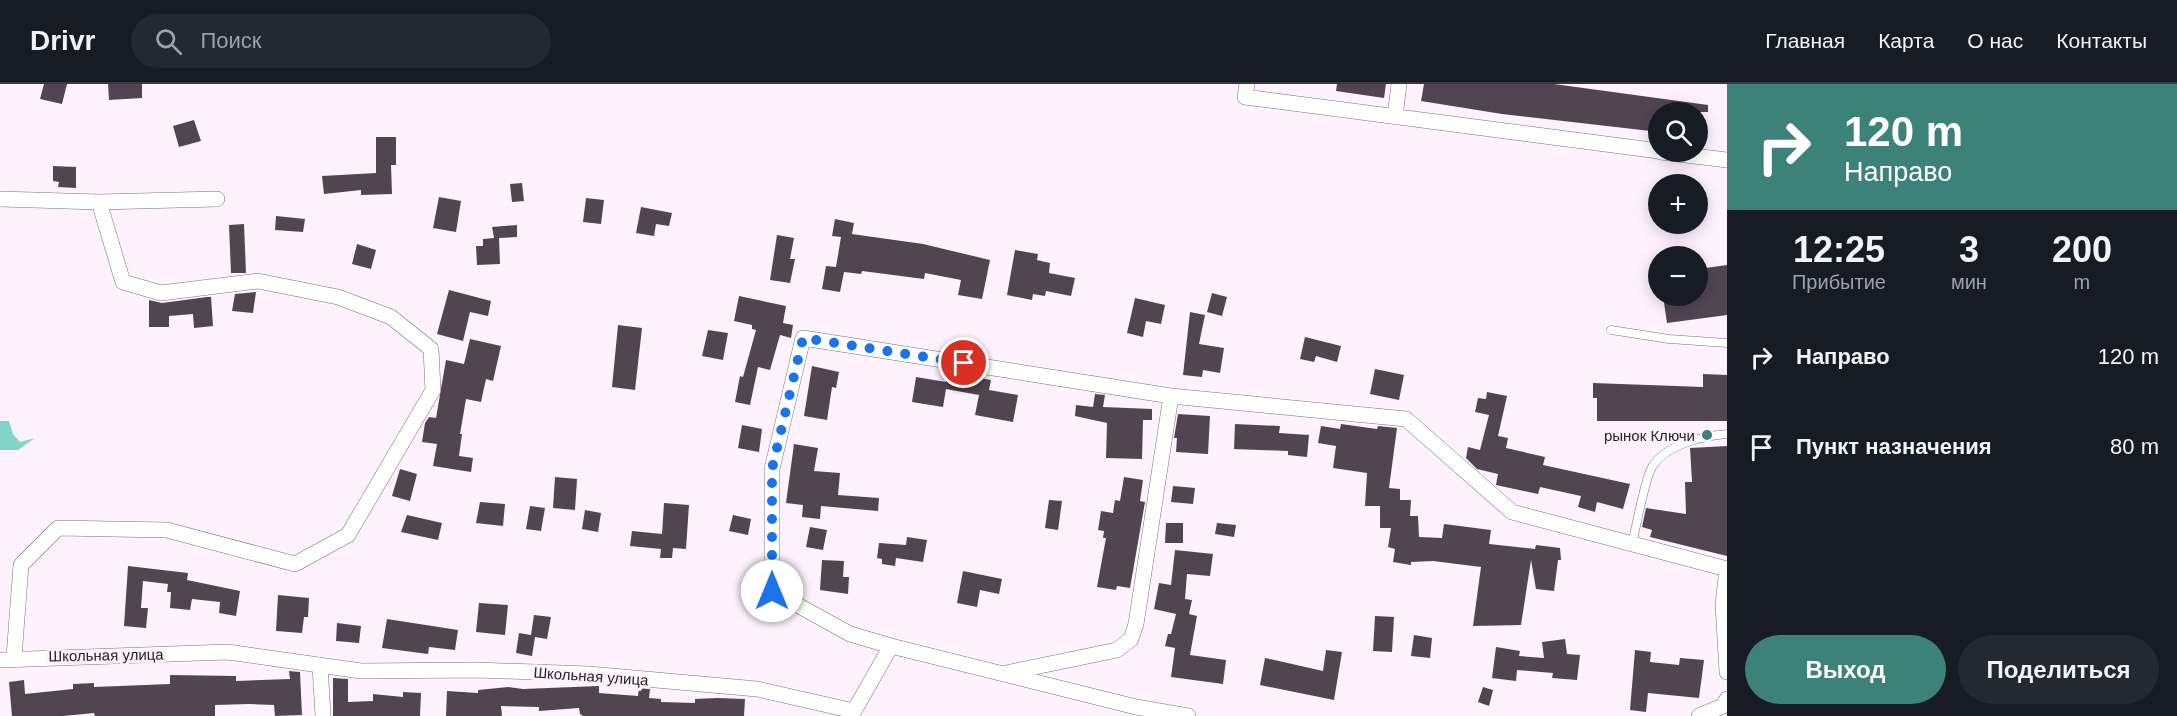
<!DOCTYPE html>
<html lang="ru">
<head>
<meta charset="utf-8">
<style>
  body { margin:0; font-family:Arial,sans-serif; background:#242831; color:#f1f3f6; height:100vh; display:flex; flex-direction:column; font-size:22px; white-space:nowrap }
  * { box-sizing:border-box; margin:0 }
  p { font-size:20px; color:#9ea1a6 }
  .icon { flex:none; width:33px; height:33px; fill:none; stroke:currentColor; stroke-width:2; stroke-linecap:round; stroke-linejoin:round }
  .map { position:relative; flex:1; overflow:hidden }
  .sheet { display:flex; flex-direction:column; background:#171b24; width:450px }
  .sheet>* { flex:none }
  .hud { background:#3c8278; color:#fff; overflow:hidden }
  .tools { position:absolute; left:1648px; top:18px; display:grid; gap:12px }
  .tools a { display:grid; place-items:center; width:60px; height:60px; border-radius:50%; background:#171b24; box-shadow:0 3px 15px #0003; font-size:30px }
  .pin { position:absolute; display:grid; place-items:center; width:51px; height:51px; color:#fff; margin:-26px; border:3px solid #fff; border-radius:50%; box-shadow:0 2px 6px #0007 }
  .me { position:absolute; width:66px; margin:-33px; rotate:0deg; stroke-linejoin:round; filter:drop-shadow(0 0 4px #0008) }
  .turn { display:flex; align-items:center; gap:21px; height:126px; padding:0 18px; font-size:27px }
  .turn .icon { width:78px; height:78px; stroke-width:2.5 }
  .turn b { display:block; font-size:42px; line-height:51px }
  .eta { display:flex; justify-content:space-evenly; align-items:center; height:102px; text-align:center }
  .eta b { font-size:36px; font-weight:800; line-height:42px }
  .cta { display:flex; gap:12px; margin-top:auto; padding:12px 18px }
  .cta a { flex:1; height:69px; border-radius:36px; background:#3c8278; color:#fff; font-size:24px; font-weight:800; line-height:69px; text-align:center }
  .cta a+a { background:#242831; color:#f1f3f6 }
  ul { padding:0; list-style:none }
  li { display:flex; align-items:center; gap:18px; height:90px; padding:0 18px }
  li div { flex:1 }
  li b { display:block; font-size:22px }
  li em { font-style:normal }
  header { display:flex; align-items:center; gap:36px; box-sizing:border-box; height:84px; padding:0 30px; background:#171b24; border-bottom:2px solid #363941 }
  header strong { font-size:28px }
  nav { display:flex; gap:33px; margin-inline-start:auto; font-size:21px }
  .search { width:420px; height:54px; background:#242831; display:flex; align-items:center; gap:15px; box-sizing:border-box; padding:0 21px; border-radius:33px; color:#9ea1a6; font-size:22px }
  main { display:flex; flex:1; min-height:0 }
  .map>svg:first-child { display:block }
  .water { fill:#81d6c9 }
  .building { fill:#514552 }
  .lines { fill:none; stroke-linecap:round; stroke-linejoin:round }
  .service-casing { stroke:#7c6f7d; stroke-width:9 }
  .minor-casing { stroke:#7c6f7d; stroke-width:16 }
  .service { stroke:#fff; stroke-width:8 }
  .minor { stroke:#fff; stroke-width:15 }
  .route { stroke:#1a73e8; stroke-width:10; stroke-dasharray:0 18 }
  .poi-dot { fill:#3c8278; stroke:#fdf2fe; stroke-width:2 }
  .labels { text-anchor:middle; dominant-baseline:central; stroke-width:6; stroke-linejoin:round; paint-order:stroke }
  .poi-label { font-size:15px; fill:#272227; stroke:#fdf2fe; text-anchor:end }
  .street-label { font-size:15px; fill:#272227; stroke:#fdf2fe }
</style>
</head>
<body>
<header>
<strong>Drivr</strong>
<div class="search"><svg class="icon" aria-label="search" viewBox="0 0 24 24"><circle cx="10" cy="10" r="6"/><path d="M15 15l6 6"/></svg>Поиск</div>
<nav><a>Главная</a><a>Карта</a><a>О нас</a><a>Контакты</a></nav>
</header>
<main>
<div class="map">
<svg width="1727" height="632" viewBox="0 0 1727 632">
  <rect width="100%" height="100%" fill="#fdf2fe"/>
  <path class="water" d="M0,337H9L13,350L20,358L35,354L18,366H0Z"/>
  <path class="building" d="M44,0H67L62,20L40,15Z
    M108,0H142V14L109,16Z
    M1337,0H1386L1384,14L1336,7Z
    M1424,0H1554L1708,21V28H1659V48L1502,30L1421,17Z
    M194,36L201,57L179,63L173,42Z
    M376,53H396V81H391L392,110L361,111V106L324,110L322,92L376,89Z
    M53,82L76,83V104L58,103L59,98L53,97Z
    M522,99L524,117L512,118L510,100Z
    M439,113L461,117L456,148L433,144Z
    M586,114L604,116L601,140L583,138Z
    M641,123L672,129L669,142L656,140L654,152L636,149Z
    M276,132L305,135L303,148L275,146Z
    M835,135L854,139L852,150L923,160L990,176L982,215L958,211L961,196L925,189L924,195L862,187L861,190L844,188L840,208L822,205L826,182L836,183L841,153L832,152Z
    M244,140L246,189H231L229,141Z
    M517,141V153L499,154L500,180L477,181L476,162H483V155L494,154L492,143Z
    M777,151L794,154L790,175H795L790,199L770,196Z
    M357,160L376,166L371,185L352,180Z
    M1015,166L1038,170L1037,176L1050,179L1049,189L1075,194L1071,212L1046,207L1045,212L1033,210L1032,216L1007,211Z
    M1727,181V231L1667,239L1663,212H1698V185Z
    M449,206L491,217L488,232L470,228L463,257L437,250Z
    M256,208L253,229L232,227L235,210Z
    M1212,209L1227,213L1222,232L1207,228Z
    M739,212L786,222L783,239L793,241L791,254L780,251L770,286L758,283L750,321L735,318L740,292L743,293L756,246L752,245V241L734,237Z
    M207,213H211L213,242L194,244L193,230L169,232V243H149V216L162,219Z
    M1135,214L1165,221L1161,240L1146,237L1143,253L1127,249Z
    M1190,228L1205,231L1199,260L1224,264L1220,289L1203,286L1202,293L1183,291Z
    M618,241L642,244L635,306L612,303Z
    M708,246L728,249L723,276L702,272Z
    M1305,253L1341,262L1337,278L1316,272L1314,278L1300,275Z
    M470,255L501,262L493,297L486,295L481,318L466,315L460,350H462L459,372L473,374L471,388L433,382L437,360L422,358L425,339L429,333L436,334L446,276L464,280Z
    M812,282L839,288L836,304L832,303L827,336L804,332Z
    M1375,285L1404,291L1399,316L1370,310Z
    M947,288L991,296L989,306L1018,311L1013,338L975,331L979,311L946,305L943,323L912,318L916,293L946,298Z
    M1703,290L1727,291V337H1597V314H1593V299L1703,303Z
    M1487,308L1507,312L1498,352L1508,354L1506,364L1545,373L1543,381L1630,400L1623,425L1597,418L1595,428L1578,423L1581,412L1540,403L1538,410L1496,401L1498,390L1477,385L1466,374L1468,363L1480,366L1489,331L1475,328L1478,314L1486,315Z
    M1095,310L1105,311L1103,323L1152,325V336H1143L1142,375L1106,374L1107,339L1075,332L1076,321L1093,323Z
    M1178,330L1210,332L1208,370L1176,368L1177,354H1174Z
    M1235,340L1280,342L1279,349L1309,351L1307,373L1288,371V367L1234,365Z
    M1341,340L1377,345L1378,342L1397,344L1389,404L1400,405V416H1411L1410,432H1418L1419,453L1442,454L1444,440L1491,446L1489,460L1535,465L1536,461L1560,464L1561,476H1558L1554,507L1536,505L1531,476L1521,541L1473,542L1481,483L1433,477L1411,478V481L1393,478L1395,465L1388,463L1391,444H1380V422H1365L1367,389L1333,384L1336,362L1318,359L1321,342L1340,345Z
    M742,341L762,345L759,368L738,364Z
    M794,360L818,364L814,387L840,389L838,411L879,414L878,427L821,422L820,435L802,433L803,421L786,419Z
    M1727,362V472L1650,453L1652,446L1642,443L1646,424L1686,430L1685,398H1692L1690,364Z
    M400,385L417,390L410,417L392,412Z
    M555,393L577,395L575,426L553,424Z
    M1124,393L1143,396L1140,417L1145,418L1130,504L1117,502L1116,506L1097,503L1106,454H1103L1104,447L1098,446L1101,427L1113,429L1115,416L1120,417Z
    M1173,402L1195,404L1193,420L1171,418Z
    M1049,416L1062,417L1058,446L1045,444Z
    M480,418L505,420L503,442L476,439Z
    M664,419L689,421L686,465L673,464L672,474H660L661,465L630,462L632,447L662,450Z
    M530,422L545,424L541,447L526,445Z
    M585,426L601,429L598,448L582,445Z
    M407,431L442,439L438,456L401,448Z
    M733,431L751,435L748,451L729,447Z
    M1166,439H1183V459H1165Z
    M1217,439L1236,441L1234,453L1215,450Z
    M810,443L827,446L823,466L806,463Z
    M907,453L927,456L923,478L896,474L895,482L882,480V475L877,474L879,459L906,461Z
    M1175,466L1213,470L1210,492L1187,490L1185,515L1192,516L1189,530L1197,532L1190,571L1226,576L1223,600L1171,593L1175,564L1165,562L1168,550H1171L1176,530L1154,525L1159,499L1171,501Z
    M822,476L844,477L843,493H849L848,510L820,506Z
    M128,482L188,489L187,496L240,507L236,532L219,529L220,518L192,515L190,526L170,524L171,508H167L168,500L143,497L141,524H148L146,544L124,542Z
    M963,487L1002,495L999,510L980,506L977,523L957,519Z
    M278,511L309,514L308,533H304L302,549L276,547Z
    M479,519L508,521L505,551L476,548Z
    M534,531L551,533L547,555L535,553L532,572L516,569L519,549L531,551Z
    M1375,532L1394,533L1392,568L1373,567Z
    M387,535L458,546L455,566L429,563L428,570L382,564Z
    M337,539L361,542L359,559L336,557Z
    M1414,551L1432,554L1430,574L1411,572Z
    M1565,555L1567,570L1580,571L1577,596L1552,594L1553,589L1517,586L1516,597L1492,594L1496,563L1520,567L1519,572L1544,574L1542,558Z
    M1326,566L1342,568L1334,616L1260,601L1265,574L1323,587Z
    M1635,566L1651,568L1650,578L1679,581L1680,574L1704,576L1699,614L1648,609L1646,628L1630,626Z
    M289,587L300,588L302,631L275,632L274,621L249,620L215,621V632H95L94,629L63,632H12L9,598L24,596L25,610L73,605V600L94,599V603L170,600V591L236,592V597L290,595Z
    M333,594L348,595V618L373,617V610L403,613V608L421,609L420,632H333Z
    M599,602V609L638,612L639,604L650,605L649,614L661,615V618L695,619V615L717,614L745,615L744,632H583L580,630L579,624L539,627V623L501,622L502,632H446L447,607L478,609V606L508,603L523,605Z
    M1483,603L1493,606L1489,622L1478,618Z"/>
  <g class="lines">
    <defs>
      <path id="service" d="M1611,246L1669,255L1727,259
        M1632,460C1636,444 1645,394 1652,383C1666,360 1704,352 1727,350"/>
      <path id="minor" d="M1247,0L1245,13L1659,67
        M1395,33L1399,0
        M1661,68L1727,76
        M0,115L99,118L123,198L161,209L258,197L338,213L391,233L431,265L433,306L348,451L295,480L167,446L58,444L21,481L14,573
        M99,118L217,115
        M1727,485L1723,520L1727,588
        M0,576L228,568L361,587L477,586L589,590L757,605L854,627
        M320,581L323,632
        M1006,589L1117,566L1131,555L1136,540L1171,312
        M854,627L891,562
        M1188,632L1136,623L891,562L850,550L772,507V385L803,254L1171,312L1406,335L1512,428L1727,485
        M1699,632L1723,622L1727,615"/>
    </defs>
    <use href="#service" class="service-casing"/>
    <use href="#minor" class="minor-casing"/>
    <use href="#service" class="service"/>
    <use href="#minor" class="minor"/>
  </g>
  <g class="lines">
    <path class="route" d="M772,507V385L803,254L964,279"/>
  </g>
  <circle class="poi-dot" cx="1707" cy="351" r="6"/>
  <g class="labels">
    <g class="poi-label">
      <text x="1695" y="351">рынок Ключи</text>
    </g>
    <g class="street-label">
      <text transform="translate(106 571) rotate(-1)">Школьная улица</text>
      <text transform="translate(591 592) rotate(4)">Школьная улица</text>
    </g>
  </g>
</svg>
<div class="tools">
<a><svg class="icon" aria-label="search" viewBox="0 0 24 24"><circle cx="10" cy="10" r="6"/><path d="M15 15l6 6"/></svg></a>
<a>+</a>
<a>−</a>
</div>
<div class="pin" style="left:964px;top:279px;background:#d93025"><svg class="icon" aria-label="arrive" viewBox="0 0 24 24"><path d="M6 21V4h12l-3 4 3 4H6"/></svg></div>
<svg class="me" style="left:772px;top:507px" viewBox="-20 -20 40 40"><circle r="19" fill="#fff"/><path d="M0-13L10 11 0 6-10 11z" fill="#1a73e8"/></svg>
</div>
<section class="sheet">
<div class="hud">
<div class="turn"><svg class="icon" aria-label="right" viewBox="0 0 24 24"><path d="M7 20v-9h11M14 6l5 5-5 5"/></svg><div><b>120 m</b>Направо</div></div>
</div>
<div class="eta">
<div><b>12:25</b><p>Прибытие</p></div>
<div><b>3</b><p>мин</p></div>
<div><b>200</b><p>m</p></div>
</div>
<ul>
<li><svg class="icon" aria-label="right" viewBox="0 0 24 24"><path d="M7 20v-9h11M14 6l5 5-5 5"/></svg><div><b>Направо</b></div><em>120 m</em></li>
<li><svg class="icon" aria-label="arrive" viewBox="0 0 24 24"><path d="M6 21V4h12l-3 4 3 4H6"/></svg><div><b>Пункт назначения</b></div><em>80 m</em></li>
</ul>
<div class="cta"><a>Выход</a><a>Поделиться</a></div>
</section>
</main>
</body>
</html>
